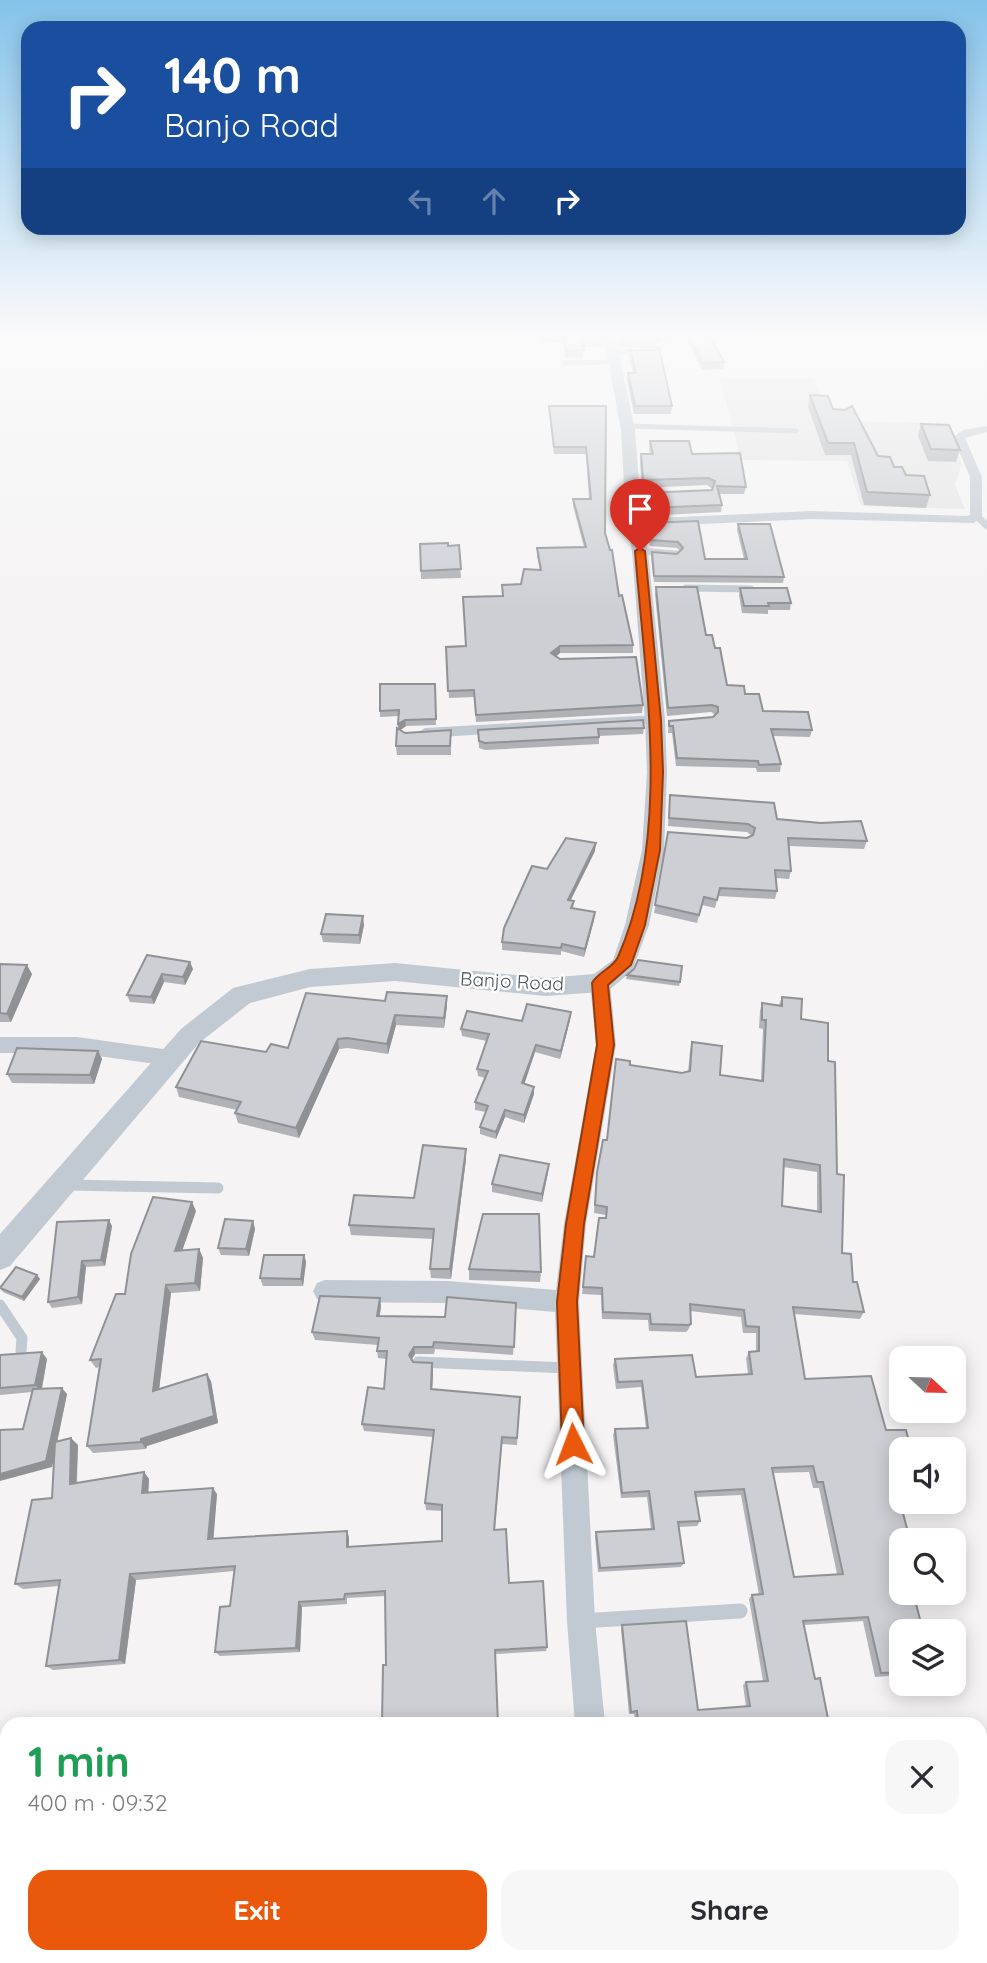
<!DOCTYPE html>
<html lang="en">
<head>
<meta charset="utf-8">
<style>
  body { margin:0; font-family:Quicksand,sans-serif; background:#f7f7f7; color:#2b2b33; height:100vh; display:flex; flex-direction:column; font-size:26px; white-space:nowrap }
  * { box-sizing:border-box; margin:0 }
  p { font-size:23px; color:#7c7c81 }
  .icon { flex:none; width:38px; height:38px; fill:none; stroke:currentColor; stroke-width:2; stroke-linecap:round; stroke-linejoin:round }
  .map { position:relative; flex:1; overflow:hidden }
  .side { position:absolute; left:0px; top:1717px; width:987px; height:247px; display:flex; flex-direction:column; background:#fff; border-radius:21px 21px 0 0; box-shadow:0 4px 18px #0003 }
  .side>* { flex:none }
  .hud { position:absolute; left:21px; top:21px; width:945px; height:214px; border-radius:21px; box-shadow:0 4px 18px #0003; background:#1a4fa0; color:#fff; overflow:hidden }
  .needle { width:46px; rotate:112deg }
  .buttons { position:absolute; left:889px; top:1346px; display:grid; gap:14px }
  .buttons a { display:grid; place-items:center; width:77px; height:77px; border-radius:14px; background:#fff; box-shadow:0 4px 18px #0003; font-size:35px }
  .pin { position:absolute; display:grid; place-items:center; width:60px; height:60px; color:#fff; margin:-72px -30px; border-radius:50% 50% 50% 0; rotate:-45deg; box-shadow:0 0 7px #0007 }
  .pin .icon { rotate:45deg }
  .me { position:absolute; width:77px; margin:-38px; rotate:357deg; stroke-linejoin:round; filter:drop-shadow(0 0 5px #0008) }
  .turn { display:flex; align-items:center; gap:24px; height:147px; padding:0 28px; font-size:32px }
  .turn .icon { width:91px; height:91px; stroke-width:2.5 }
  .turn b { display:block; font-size:49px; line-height:60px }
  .lanes { display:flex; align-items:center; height:66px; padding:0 28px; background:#0003; justify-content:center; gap:35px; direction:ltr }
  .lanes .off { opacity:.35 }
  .round { display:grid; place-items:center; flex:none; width:74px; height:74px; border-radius:21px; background:#f7f7f7 }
  .head { display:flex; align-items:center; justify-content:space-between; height:119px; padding:0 28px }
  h1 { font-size:42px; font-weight:700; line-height:52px; color:#1e9e55 }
  .action { display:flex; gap:14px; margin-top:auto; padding:14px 28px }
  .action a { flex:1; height:80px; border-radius:21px; background:#ea580c; color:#fff; font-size:28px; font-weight:700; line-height:80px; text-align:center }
  .action a+a { background:#f7f7f7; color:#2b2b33 }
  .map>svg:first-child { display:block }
  .education { fill:#e6e4e5 }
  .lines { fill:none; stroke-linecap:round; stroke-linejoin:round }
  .service-far3 { stroke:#c1cad2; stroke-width:5 }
  .service-far2 { stroke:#c1cad2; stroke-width:7 }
  .service-far1 { stroke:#c1cad2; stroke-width:11 }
  .service { stroke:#c1cad2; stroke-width:15 }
  .minor { fill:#c1cad2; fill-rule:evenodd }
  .tertiary { fill:#c1cad2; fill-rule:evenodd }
  .wall { fill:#b0b2b7; fill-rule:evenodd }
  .shaded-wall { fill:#909195 }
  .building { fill:#cdcfd5; stroke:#909195; stroke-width:2; fill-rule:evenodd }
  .route { fill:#ea580c; stroke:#983908; stroke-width:2 }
  .labels { text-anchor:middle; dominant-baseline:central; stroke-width:5; stroke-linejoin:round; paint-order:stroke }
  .street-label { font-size:19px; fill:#4a5661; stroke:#fff }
</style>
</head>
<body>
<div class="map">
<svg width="987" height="1963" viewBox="0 0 987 1963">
  <rect width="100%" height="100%" fill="#f5f3f3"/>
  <path class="education" d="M720,378H814L831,421L943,423L962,464L955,485L965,509L861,506L847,461L741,460Z
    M7,1858V1956L192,1957V1963H0V1859Z"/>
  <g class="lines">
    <path class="service-far3" d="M613,352H640
      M564,363L615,362
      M627,426L796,431
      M976,516L981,521"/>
    <path class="service-far2" d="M980,519L987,526
      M640,551L676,554
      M686,588L751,589"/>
    <path class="service-far1" d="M68,1185L218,1188
      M0,1305L22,1338L21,1351
      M418,1362L569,1368"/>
    <path class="service" d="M582,1621L740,1611"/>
    <path class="minor" d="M987,426V432L965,438L982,477V516L974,523L812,519L634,527L628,523L634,519L812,511L967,516L970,515V477L953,437L963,430Z
      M655,715L663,720L660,723L425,738L417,733L425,728Z
      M600,976L607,978L610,983L616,1045L586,1224L579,1302L595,1621L605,1724H575L567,1621L555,1312L448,1303L325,1302L317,1299L313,1291L317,1283L325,1280L448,1281L556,1290L564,1224L596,1045L590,983L593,978Z
      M0,1037H77L170,1050L177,1052L180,1058L177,1064L170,1066L77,1053H0Z
      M590,1956H624V1963H590Z
      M787,1956H821L824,1963H790Z"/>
    <path class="tertiary" d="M603,334H615L635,430L642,523L648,551L665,720L667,772L664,850L649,925L632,971L609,990L600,992L546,996L395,981L310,987L250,1003L199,1043L10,1266L0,1270V1234L181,1029L233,988L310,969L395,963L546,978L594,974L613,960L625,925L642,850L647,772L645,720L632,551L626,523L621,430Z"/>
  </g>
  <path class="wall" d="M541,334H602L603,347H583V357L565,358L564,342L542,343Z
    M617,334H678L679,335L678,341L657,342L656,348L620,347Z
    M684,334H708L724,362L723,369L702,370Z
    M630,350L672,406L671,414H634L627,380L628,373H633L629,357Z
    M810,395L833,409L878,456L906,475L930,495L926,508L864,505L851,455H825L808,407Z
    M549,406H606L605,533L619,596L633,645V653H560L556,656L643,705L642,713L476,722L474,697L449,698L446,647L466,646L502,596V585L521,584L540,570L537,556V548L584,547L573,506V499H589L586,454H554L549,413Z
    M921,424L960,450L956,462L928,461L918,436Z
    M650,441L692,454L746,487L744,494H719L722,505L721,512L644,516L643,501L644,493L712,490L713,489L707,485L642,488L640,462L641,454H650L649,449Z
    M647,523L705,559H744L737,530L738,524L784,577L783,583L654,582L651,558L652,552L677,554L680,551L677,548L650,546L646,529Z
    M420,544L448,546L459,545L461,578L421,579Z
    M656,587L706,635L715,648L727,685L745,694L763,711L812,730L810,737L773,736L781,764L780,772H757L756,768L676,766L672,733H668L669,721L713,717L716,715L711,712L667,716L655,594Z
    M740,588L791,603L790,610H768V614L742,613L739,595Z
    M435,684L436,725L406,726L400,730L405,733L451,730V755H397L396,746L399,716L380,717V711Z
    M644,728L643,734L599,736V744L485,750L479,748L478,730Z
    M670,795L777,819L867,841L864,849L789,846L791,871L789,879L776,878L777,891L775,899L718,896L715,908L702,905L697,923L654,913L668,832L747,838L752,836L747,832L668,826Z
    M595,851L571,900L574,901L573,908L594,920L584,957L561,951V955L502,950V942L547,869Z
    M364,925L360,944L323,942L321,934Z
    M147,955L193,969L185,985L164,982L154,1004L130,1002L127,995Z
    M0,964L32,974L11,1022H0Z
    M634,969L680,982L679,986L626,979L627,975Z
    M782,997L801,1019L828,1061L842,1253L864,1312L860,1319L794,1314L805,1379L886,1430L901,1449V1476H893L901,1540V1675L875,1677L863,1621L804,1625L815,1679L829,1724H636L634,1714H629L621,1629L622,1625L698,1710L746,1707L743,1685L746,1682L763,1681L749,1599L752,1595H759L741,1495L696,1497L700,1521L697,1526L679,1527L684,1563L681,1567L598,1572L595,1537L596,1532L651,1529L647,1497L621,1498L613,1435L615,1429L646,1428L641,1387L616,1389L613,1365L615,1359L696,1377L748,1374L746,1358L749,1352L756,1351V1333H743L741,1317L690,1311L691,1324L688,1330L686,1332L649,1331L648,1320L602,1319L601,1295L582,1294L586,1256L594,1257L606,1218V1215L594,1213L596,1180L603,1140H607L630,1065L682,1073L688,1072L690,1051L692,1042L720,1075L761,1081L763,1029L759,1028L760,1011L762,1003L779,1005ZM783,1167L817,1172V1211L782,1206ZM809,1472L813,1488H819L837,1574L794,1577L773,1473Z
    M385,1001L447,1006L444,1028L396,1025L388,1054L348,1048L339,1049L299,1138L238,1123L235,1113L237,1110L179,1097L176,1087L266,1052L288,1048Z
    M571,1012L570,1020L560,1059L535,1052L524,1084L534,1094L524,1123L505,1117L496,1139L480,1134V1127L486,1112L475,1110V1102L485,1078L478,1076L477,1069L487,1041L462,1036L461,1029L522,1021Z
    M98,1051L102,1059L94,1084L12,1083L7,1074Z
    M466,1149V1159L451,1279L431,1278L430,1269L433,1239L351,1235L349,1225L414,1198Z
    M548,1172L542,1202L492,1192V1184Z
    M196,1211L182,1250L199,1249L203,1258L200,1291L171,1293L159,1389L211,1381L218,1423L147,1446L146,1449L93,1453L87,1446L99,1367L96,1368L90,1360L125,1294Z
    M253,1221L255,1229L249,1256L221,1255L218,1248Z
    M112,1226L105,1266L86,1267L82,1304L52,1308L48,1302Z
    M304,1255L306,1262L303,1286H263L260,1278Z
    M469,1269L541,1272L540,1282L469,1280Z
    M37,1275L40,1279L24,1301L3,1292L0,1288Z
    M516,1303L513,1355L435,1349L434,1354H415L412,1359L413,1362L432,1363L433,1371L432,1389L520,1397L517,1445L502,1444L495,1530L509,1583L547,1647L546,1651L496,1654L386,1665L385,1596L347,1598V1604L302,1607L300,1652L220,1656L215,1652L230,1606L234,1571L136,1580L125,1664L53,1670L46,1666L59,1586L23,1589L15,1584L52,1498L54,1456L52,1467L23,1429L32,1392L0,1395V1355L47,1359L42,1389L67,1394L57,1442L78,1445L77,1483L144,1472L149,1479L148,1493L217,1494L213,1539L349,1537V1547L442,1541V1511L426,1510L425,1503L433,1437L364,1431L362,1424L384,1389L386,1359L378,1358L377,1351L378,1345L315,1340L312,1332L381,1306L380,1316L445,1317Z
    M824,1956H851L853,1963H826Z"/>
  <path class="shaded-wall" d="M560,646V653L551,661V653Z
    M405,720L406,726L399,731L398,724Z
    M596,843L595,851L567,907L568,900Z
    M595,912L594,920L584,957L585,949Z
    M363,916L364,925L360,944L359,935Z
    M190,962L193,969L185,985L183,977Z
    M27,965L32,974L11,1022L7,1014Z
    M162,974L164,982L154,1004L151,997Z
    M447,996V1006L444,1028V1018Z
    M571,1012L570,1020L560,1059L561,1051Z
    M395,1015L396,1025L388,1054L387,1044Z
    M338,1039L339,1049L299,1138L296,1128Z
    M536,1045L535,1052L522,1091V1083Z
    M98,1051L102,1059L94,1084L90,1075Z
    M534,1087V1094L524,1123V1115Z
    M505,1110V1117L496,1139V1132Z
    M466,1149V1159L451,1279L450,1269Z
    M549,1164L548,1172L542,1202V1194Z
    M192,1202L196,1211L179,1260L175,1251Z
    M109,1220L112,1226L105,1266L101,1260Z
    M253,1221L255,1229L249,1256L246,1249Z
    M199,1249L203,1258L200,1291L195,1283Z
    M304,1255L306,1262L303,1286L301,1279Z
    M82,1261L86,1267L82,1304L78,1297Z
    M37,1275L40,1279L24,1301L22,1297Z
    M166,1285L171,1293L158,1398L153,1391Z
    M380,1298L381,1306L378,1324L377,1316Z
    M414,1347L415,1354L410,1362L409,1355Z
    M42,1352L47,1359L41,1392L35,1385Z
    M432,1363L433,1371L432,1396L431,1389Z
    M207,1374L211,1381L218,1423L147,1446L146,1449L141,1442V1439Z
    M62,1388L67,1394L52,1467L0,1481V1474Z
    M71,1438L78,1445L76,1490L70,1484Z
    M144,1472L149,1479L148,1499L142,1493Z
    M213,1488L217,1494L213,1545L208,1539Z
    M347,1531L349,1537V1552L347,1547Z
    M130,1574L136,1580L125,1664L119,1660Z
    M299,1602L302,1607L300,1652L296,1648Z
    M6,1757L7,1790L6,1795L0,1794Z
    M172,1956H180L179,1963H172Z"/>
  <path class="building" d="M542,334H602L603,340H582L584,350L566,351L564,336H542Z
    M619,334H678L679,335H656L657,341L621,340Z
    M687,334H708L724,362L703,363Z
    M659,347L672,406H635L628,373H636L630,350H654Z
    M810,395L828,396L833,409L845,410L852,406L878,456L890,457L894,467H902L906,475L924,476L930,495L867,492L854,443H828Z
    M549,406H606L605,533L610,550H612L619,596L622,595L633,645L560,646L551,653L560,659L636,657L643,705L476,715L474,690L448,691L446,647L466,646L463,597L503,596L502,585L521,584L524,569L541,570L537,548L586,547L573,499H591L586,447H554Z
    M921,424L949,425L960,450L931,449Z
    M650,441H689L692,454L740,453L746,487L717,486L722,505L645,508L644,493L712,490L715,481L708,478L643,480L641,454H653Z
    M698,521L705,559H747L738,524H770L784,577L654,576L652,552L677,554L683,548L678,542L650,540L647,523Z
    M448,543V546L459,545L461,569L421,571L420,544Z
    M656,587H697L706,635H712L715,648H720L727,685L744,686L745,694H759L763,711L808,712L812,730L771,729L781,764L759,765L758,761L677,758L673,726H669V721L713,717L718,712V707L712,705L668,708Z
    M740,588H787L791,603H768L769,606H744Z
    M380,684H435L436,719L405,720L398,724L399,710L380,711Z
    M643,720L644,728L598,729L599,737L485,743L479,741L478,730Z
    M397,728L405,733L451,730L450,746H396Z
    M670,795L774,803L777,819L821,823L861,821L867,841L788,838L791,871L775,870L777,891L720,888L717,900L704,897L699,915L655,905L668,832L747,838L753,835L755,828L748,824L669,818Z
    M566,838L596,843L568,900L574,901L571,908L595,912L585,949L562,944L561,948L502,942L504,928L532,866L547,869Z
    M326,914L363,916L359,935L321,934Z
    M147,955L190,962L183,977L162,974L151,997L127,995Z
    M638,960L682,966L680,982L627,975L634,969Z
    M0,964L27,965L7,1014L0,1013Z
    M387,992L447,996L444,1018L395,1015L387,1044L347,1038L338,1039L296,1128L235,1113L241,1102L176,1087L201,1041L266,1052L271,1044L288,1048L306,993L385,1001Z
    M782,997L802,999L801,1019L828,1023V1061L835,1062L837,1174L844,1175L842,1253L851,1254L853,1282H857L864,1312L793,1307L805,1379L871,1376L886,1430H906L911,1449H901V1471H892L910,1540H901V1592H913L923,1631H901V1672L881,1673L868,1617L803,1621L815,1679L820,1678L829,1724H638L637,1711L631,1712L622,1625L686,1621L698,1710L750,1706L746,1682L768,1681L752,1595L763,1594L744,1489L695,1492L700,1521L678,1522L684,1563L600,1568L596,1532L654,1529L649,1491L622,1493L615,1429L648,1428L642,1381L618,1382L615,1359L692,1355L696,1377L752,1374L749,1352L759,1351V1327L746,1326L744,1310L690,1304L691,1324L688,1325L651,1324L650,1314L603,1312L602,1288L583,1287L586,1256L594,1257L599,1218H606L607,1207L595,1205L597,1172L603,1140H607L616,1059L630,1061V1065L682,1073L690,1071L692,1042L722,1046L720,1075L763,1081L766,1020H762V1003L782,1006ZM784,1159L820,1165L821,1212L782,1206ZM813,1466L817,1482H823L843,1574L794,1577L772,1468Z
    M527,1004L571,1012L561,1051L536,1045L522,1083L534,1087L524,1115L505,1110L496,1132L480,1127L488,1106L475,1102L488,1071L477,1069L489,1034L461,1029L467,1011L522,1021Z
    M17,1048L98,1051L90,1075L7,1074Z
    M423,1145L466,1149L450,1269H430L434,1229L349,1225L354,1195L414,1198Z
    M500,1155L549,1164L542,1194L492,1184Z
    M153,1197L192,1202L175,1251L199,1249L195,1283L166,1285L153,1391L207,1374L214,1416L141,1439V1442L87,1446L101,1359L90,1360L116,1294H125L131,1254Z
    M483,1214H539L541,1272L469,1269Z
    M225,1219L253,1221L246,1249L218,1248Z
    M109,1220L101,1260L82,1261L78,1297L48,1302L57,1222Z
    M264,1255H304L301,1279L260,1278Z
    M16,1267L37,1275L22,1297L0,1288Z
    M320,1296L380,1298L377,1316L445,1317L447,1297L516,1303L514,1347L434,1342L433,1347H414L409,1355L413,1362L432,1363L431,1389L520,1397L517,1438L502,1437L494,1530L506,1529L509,1583L543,1581L547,1647L495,1650L498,1724H382L383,1665H386L385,1591L345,1594L344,1599L299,1602L296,1648L215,1652L220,1607L230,1606L235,1566L130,1574L119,1660L46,1666L60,1580L15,1584L32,1500L52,1498L55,1442L71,1438L70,1484L144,1472L142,1493L213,1488L208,1539L347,1531V1547L442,1541V1505L425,1503L434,1430L362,1424L368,1387L384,1389L387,1351H377L379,1338L312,1332Z
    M42,1352L35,1385L0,1388V1355Z
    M62,1388L46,1461L0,1474V1430L23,1429L33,1389Z
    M6,1757L0,1792V1758Z
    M0,1794H7V1827H0Z
    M7,1875V1956H50L0,1962V1876Z
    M111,1956H172V1963H110Z
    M405,1956H570L571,1963H405Z
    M830,1956H851L853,1963H831Z"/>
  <linearGradient id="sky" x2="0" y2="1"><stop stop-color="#85c3ea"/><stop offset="0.55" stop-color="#fafafa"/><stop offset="1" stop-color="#fafafa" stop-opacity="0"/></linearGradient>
  <rect width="987" height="609" fill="url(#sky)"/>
  <path class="route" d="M640,548L645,551L661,720L663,772L660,850L645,925L631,965L608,985L614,1045L584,1224L577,1302L584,1444L581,1451L573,1455L566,1451L562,1444L557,1302L566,1224L597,1045L592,983C598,972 613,968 618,957C672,834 645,680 635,551Z"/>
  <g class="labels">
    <g class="street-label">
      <text transform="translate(512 981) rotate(3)">Banjo Road</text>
    </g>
  </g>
</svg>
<div class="buttons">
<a><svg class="needle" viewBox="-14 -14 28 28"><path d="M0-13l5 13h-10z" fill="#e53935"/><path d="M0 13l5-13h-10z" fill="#7c7c81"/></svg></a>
<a><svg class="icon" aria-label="sound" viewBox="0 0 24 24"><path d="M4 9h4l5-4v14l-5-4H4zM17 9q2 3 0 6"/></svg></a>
<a><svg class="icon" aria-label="search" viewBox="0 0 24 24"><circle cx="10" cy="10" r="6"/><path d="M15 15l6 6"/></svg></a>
<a><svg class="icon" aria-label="layers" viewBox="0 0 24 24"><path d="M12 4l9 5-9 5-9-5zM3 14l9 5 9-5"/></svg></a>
</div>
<div class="pin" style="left:640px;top:551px;background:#d93025"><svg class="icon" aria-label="arrive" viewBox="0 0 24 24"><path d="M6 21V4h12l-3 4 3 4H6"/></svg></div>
<svg class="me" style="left:573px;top:1444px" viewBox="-20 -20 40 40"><path d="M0-17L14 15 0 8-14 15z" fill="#ea580c" stroke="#fff" stroke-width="4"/></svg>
<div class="hud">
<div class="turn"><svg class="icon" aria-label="right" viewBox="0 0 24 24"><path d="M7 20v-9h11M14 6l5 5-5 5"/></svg><div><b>140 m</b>Banjo Road</div></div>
<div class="lanes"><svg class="icon off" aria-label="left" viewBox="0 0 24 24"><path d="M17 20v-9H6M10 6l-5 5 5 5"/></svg><svg class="icon off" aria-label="ahead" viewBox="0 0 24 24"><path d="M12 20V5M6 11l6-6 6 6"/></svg><svg class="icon" aria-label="right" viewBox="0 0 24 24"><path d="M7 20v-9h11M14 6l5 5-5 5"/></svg></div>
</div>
<section class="side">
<div class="head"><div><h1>1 min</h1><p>400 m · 09:32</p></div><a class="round"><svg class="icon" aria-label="close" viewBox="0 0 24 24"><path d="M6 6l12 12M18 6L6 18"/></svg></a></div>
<div class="action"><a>Exit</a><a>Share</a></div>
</section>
</div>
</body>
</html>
